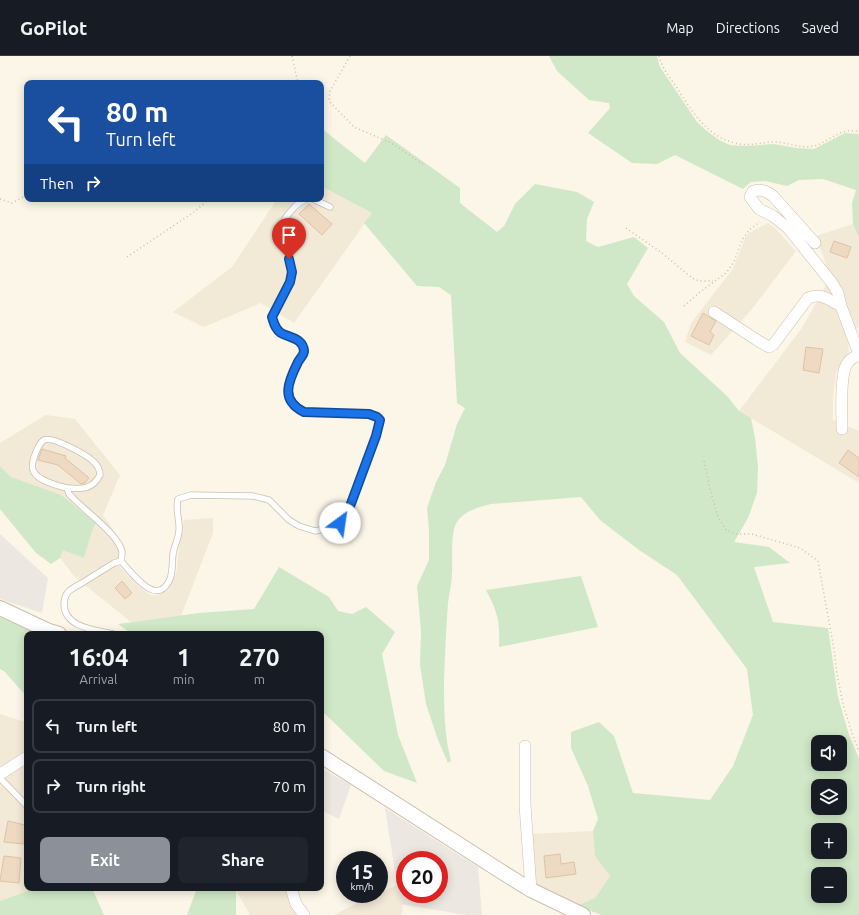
<!DOCTYPE html>
<html lang="en">
<head>
<meta charset="utf-8">
<style>
  body { margin:0; font-family:Ubuntu,sans-serif; background:#20242c; color:#f1f3f6; height:100vh; display:flex; flex-direction:column; font-size:15px; white-space:nowrap }
  * { box-sizing:border-box; margin:0 }
  p { font-size:13px; color:#9ea1a6 }
  .icon { flex:none; width:22px; height:22px; fill:none; stroke:currentColor; stroke-width:2; stroke-linecap:round; stroke-linejoin:round }
  .map { position:relative; flex:1; overflow:hidden }
  .side { position:absolute; left:24px; top:575px; width:300px; height:260px; display:flex; flex-direction:column; background:#171b24; border-radius:8px; box-shadow:0 2px 10px #0003 }
  .side>* { flex:none }
  .top-card { position:absolute; left:24px; top:24px; width:300px; height:122px; border-radius:8px; box-shadow:0 2px 10px #0003; background:#1a4fa0; color:#fff; overflow:hidden }
  .buttons { position:absolute; left:811px; top:679px; display:grid; gap:8px }
  .buttons a { display:grid; place-items:center; width:36px; height:36px; border-radius:8px; background:#171b24; box-shadow:0 2px 10px #0003; font-size:20px }
  .speed { position:absolute; left:336px; top:795px; display:flex; gap:8px; font-size:20px; font-weight:700; text-align:center }
  .speed>* { display:grid; place-content:center; width:52px; height:52px; border-radius:50%; background:#171b24; box-shadow:0 2px 10px #0003; line-height:1 }
  .speed small { font-size:10px; font-weight:400 }
  .speed .limit { border:6px solid #d22; background:#fff; color:#111 }
  .pin { position:absolute; display:grid; place-items:center; width:34px; height:34px; color:#fff; margin:-41px -17px; border-radius:50% 50% 50% 0; rotate:-45deg; box-shadow:0 0 4px #0007 }
  .pin .icon { rotate:45deg }
  .me { position:absolute; width:44px; margin:-22px; rotate:31deg; stroke-linejoin:round; filter:drop-shadow(0 0 3px #0008) }
  .turn { display:flex; align-items:center; gap:14px; height:84px; padding:0 16px; font-size:18px }
  .turn .icon { width:52px; height:52px; stroke-width:2.5 }
  .turn b { display:block; font-size:28px; line-height:34px }
  .then { display:flex; align-items:center; height:38px; padding:0 16px; background:#0003; gap:8px; font-size:15px }
  .eta { display:flex; justify-content:space-evenly; align-items:center; height:68px; text-align:center }
  .eta b { font-size:24px; font-weight:700; line-height:28px }
  .action { display:flex; gap:8px; margin-top:auto; padding:8px 16px }
  .action a { flex:1; height:46px; border-radius:8px; background:#8c9099; color:#fff; font-size:16px; font-weight:700; line-height:46px; text-align:center }
  .action a+a { background:#20242c; color:#f1f3f6 }
  ul { padding:0; list-style:none }
  li { display:flex; align-items:center; gap:12px; height:54px; margin:0 8px 6px; padding:0 8px; border:2px solid #363941; border-radius:8px }
  li div { flex:1 }
  li b { display:block; font-size:15px }
  li em { font-style:normal }
  header { display:flex; align-items:center; gap:24px; box-sizing:border-box; height:56px; padding:0 20px; background:#171b24; border-bottom:1px solid #363941 }
  header strong { font-size:19px }
  nav { display:flex; gap:22px; margin-inline-start:auto; font-size:14px }
  .map>svg:first-child { display:block }
  .residential { fill:#f2e9d7 }
  .industrial { fill:#ece8e1; fill-rule:evenodd }
  .green { fill:#d0e8c7; fill-rule:evenodd }
  .building { fill:#eed9c2; stroke:#e0c2a3 }
  .lines { fill:none; stroke-linecap:round; stroke-linejoin:round }
  .service-casing { stroke:#ccbfaf; stroke-width:7 }
  .minor-casing { stroke:#ccbfaf; stroke-width:12 }
  .tertiary-casing { stroke:#ccbfaf; stroke-width:16 }
  .path { stroke:#d3bda5; stroke-width:1.5; stroke-dasharray:1 3; stroke-linecap:butt }
  .service { stroke:#fff; stroke-width:5.5 }
  .minor { stroke:#fff; stroke-width:11 }
  .tertiary { stroke:#fff; stroke-width:14 }
  .route-casing { stroke:#114b97; stroke-width:10 }
  .route { stroke:#1a73e8; stroke-width:7 }
</style>
</head>
<body>
<header>
<strong>GoPilot</strong>
<nav><a>Map</a><a>Directions</a><a>Saved</a></nav>
</header>
<div class="map">
<svg width="859" height="859" viewBox="0 0 859 859">
  <rect width="100%" height="100%" fill="#fbf6e8"/>
  <path class="residential" d="M321,130L372,157L294,267L261,247L204,271L173,256L232,211L277,143H321Z
    M768,167L774,171L796,195L752,253L711,299L685,286L691,267L733,213L745,182L749,177Z
    M853,168L859,183V269L848,289L849,296L836,317L833,342V364L859,375V427L739,355L802,272L825,231L829,217L816,180Z
    M46,359L75,363L120,419L103,459L124,490L126,496L120,511L142,533L150,539H159L168,534L173,524L177,513L178,498L184,464L213,462V477L181,560L131,566L75,521L60,502L63,493L84,502L92,475L96,467L37,431L11,421L0,410V387Z
    M0,658L22,665H27V832H36L0,845Z
    M593,775L595,800L610,820L595,842L576,850L534,827L530,778Z
    M397,829L403,855L401,859H335L343,854Z
    M233,832H286L298,859H250L236,834Z"/>
  <path class="industrial" d="M0,478L48,522L42,557L0,543Z
    M321,712L351,729L339,763L321,754Z
    M385,752L478,811L482,859H466L400,848ZM405,804H439V838H405Z"/>
  <path class="green" d="M549,0H657L660,11L697,66L707,75L719,84L730,89L745,90L774,88L796,92L814,93L845,77L859,78V183L853,168L852,147L856,134L823,123L799,124L787,130L765,125L751,126L743,133L675,99L657,108L632,107L588,77L610,52L609,47L589,44L557,15Z
    M321,72L365,107L386,79L460,132V147L497,176L504,170L515,148L535,128L577,136L594,146L587,163L586,185L598,191L634,181L648,192L627,228L634,240L664,266L680,297L727,340L739,355L751,362L755,382L758,411L757,437L748,462L734,486L769,491L790,507L754,511L773,566L828,572L838,641L849,679L859,702V859H602L576,850L595,842L610,820L595,800L593,775L598,763L588,730L571,692V676L599,666L614,680L633,737L710,744L733,710L753,659L747,613L677,519L639,494L600,464L581,441L491,448C479,451 464,455 457,466C450,476 453,504 452,517C452,527 449,537 448,547C446,573 445,598 444,623C444,651 444,678 451,705L448,707L438,684L426,648L420,609L421,575L417,530L429,504V474L427,452L436,426L445,409L457,368L465,352L457,347L451,239L439,231L417,230L364,167L372,157L321,130ZM818,686H840V708H818ZM818,730H840V752H818ZM818,774H840V796H818ZM818,818H840V840H818Z
    M0,410L11,421L61,439L96,467L92,475L84,502L63,494L60,502L51,508L36,497L0,453Z
    M279,511L329,541L338,555L352,558L366,551L395,576L382,598L398,679L417,727L384,715L321,654V578H132L118,568L199,557L254,553Z
    M581,520L598,571L499,591C500,565 498,557 486,534Z
    M0,561L46,578H27V641L4,615L0,613Z
    M36,832H92L104,859H0V845Z
    M197,832H233L236,834V859H187Z"/>
  <path class="building" d="M309,148L332,168L322,179L299,158Z
    M834,185L851,191L847,202L830,196Z
    M703,257L716,265L710,276L714,279L709,289L691,280Z
    M806,291L823,293L819,317L803,314Z
    M42,393L66,400L65,402L89,422L85,427L81,428L58,409L38,404Z
    M848,394L859,402V421L839,407Z
    M122,525L132,537L125,543L115,532Z
    M8,765L25,769L24,788L4,786Z
    M560,798L561,808L574,806L576,818L546,822L544,800Z
    M4,800L21,802L19,827L0,825Z"/>
  <g class="lines">
    <defs>
      <path id="service" d="M313,143L330,151
        M67,432C82,433 92,434 100,419C100,414 98,410 94,406C87,399 53,380 44,384C40,386 38,392 36,396C34,401 31,408 33,414C36,424 58,430 67,432L69,438L73,442C84,454 120,480 122,496C122,499 122,502 121,505
        M113,578C96,574 65,572 64,549C64,544 65,539 69,535C73,532 78,529 82,527C93,520 103,514 114,507L121,505C132,517 157,553 170,523C173,515 172,506 173,498C174,490 179,482 179,474C180,463 175,454 178,443L191,439L253,440L269,444L289,464L299,470L315,475L329,472L340,467L349,453L376,380L380,364L377,361L369,358C355,357 342,357 329,356C321,356 312,357 304,356C283,350 287,327 295,312C298,306 306,298 303,291C298,278 281,281 274,270C273,267 272,264 271,261C278,249 292,230 292,217C292,194 270,174 292,154C296,149 300,145 307,143
        M0,722L27,750"/>
      <path id="minor" d="M815,187L773,140C766,135 762,133 753,135L750,141L759,153L773,160L788,172L832,227L838,237L841,250L859,298
        M714,256L760,286L769,291L773,289L808,242C821,236 829,244 841,250
        M842,373C842,356 840,328 845,312C847,306 853,300 859,300
        M525,690V749L531,834
        M0,718L27,701
        M291,832L296,848L304,859"/>
      <path id="tertiary" d="M0,552L49,575L59,578
        M321,700L502,816L531,834L583,859"/>
    </defs>
    <use href="#service" class="service-casing"/>
    <use href="#minor" class="minor-casing"/>
    <use href="#tertiary" class="tertiary-casing"/>
    <path class="path" d="M292,0L298,27
      M350,0L330,35L329,45L354,71L391,87L424,109
      M659,0C662,12 670,22 677,32C692,55 706,80 735,87C748,91 761,86 774,86C787,86 800,93 814,90C829,86 842,70 859,76
      M0,143L12,147L27,139
      M626,172L662,197L692,222L699,225H713
      M127,201L194,156L209,143
      M684,250L700,236L726,217L734,206L742,184L749,174L760,166
      M704,405L710,433L718,461L726,474L735,478H752L800,492L818,505L834,593L837,618L843,648L853,680L859,695"/>
    <use href="#service" class="service"/>
    <use href="#minor" class="minor"/>
    <use href="#tertiary" class="tertiary"/>
  </g>
  <g class="lines">
    <defs>
      <path id="route" d="M289,203L292,216L290,226L272,261C274,267 275,273 281,277C290,282 303,282 304,295C304,299 300,302 298,306C288,326 280,344 304,356L369,358L377,361L380,364L376,380L349,453L340,467"/>
    </defs>
    <use href="#route" class="route-casing"/>
    <use href="#route" class="route"/>
  </g>
</svg>
<div class="buttons">
<a><svg class="icon" aria-label="sound" viewBox="0 0 24 24"><path d="M4 9h4l5-4v14l-5-4H4zM17 9q2 3 0 6"/></svg></a>
<a><svg class="icon" aria-label="layers" viewBox="0 0 24 24"><path d="M12 4l9 5-9 5-9-5zM3 14l9 5 9-5"/></svg></a>
<a>+</a>
<a>−</a>
</div>
<div class="speed"><div>15<small>km/h</small></div><div class="limit">20</div></div>
<div class="pin" style="left:289px;top:203px;background:#d93025"><svg class="icon" aria-label="arrive" viewBox="0 0 24 24"><path d="M6 21V4h12l-3 4 3 4H6"/></svg></div>
<svg class="me" style="left:340px;top:467px" viewBox="-20 -20 40 40"><circle r="19" fill="#fff"/><path d="M0-13L10 11 0 6-10 11z" fill="#1a73e8"/></svg>
<div class="top-card">
<div class="turn"><svg class="icon" aria-label="left" viewBox="0 0 24 24"><path d="M17 20v-9H6M10 6l-5 5 5 5"/></svg><div><b>80 m</b>Turn left</div></div>
<div class="then">Then<svg class="icon" aria-label="right" viewBox="0 0 24 24"><path d="M7 20v-9h11M14 6l5 5-5 5"/></svg></div>
</div>
<section class="side">
<div class="eta">
<div><b>16:04</b><p>Arrival</p></div>
<div><b>1</b><p>min</p></div>
<div><b>270</b><p>m</p></div>
</div>
<ul>
<li><svg class="icon" aria-label="left" viewBox="0 0 24 24"><path d="M17 20v-9H6M10 6l-5 5 5 5"/></svg><div><b>Turn left</b></div><em>80 m</em></li>
<li><svg class="icon" aria-label="right" viewBox="0 0 24 24"><path d="M7 20v-9h11M14 6l5 5-5 5"/></svg><div><b>Turn right</b></div><em>70 m</em></li>
</ul>
<div class="action"><a>Exit</a><a>Share</a></div>
</section>
</div>
</body>
</html>
